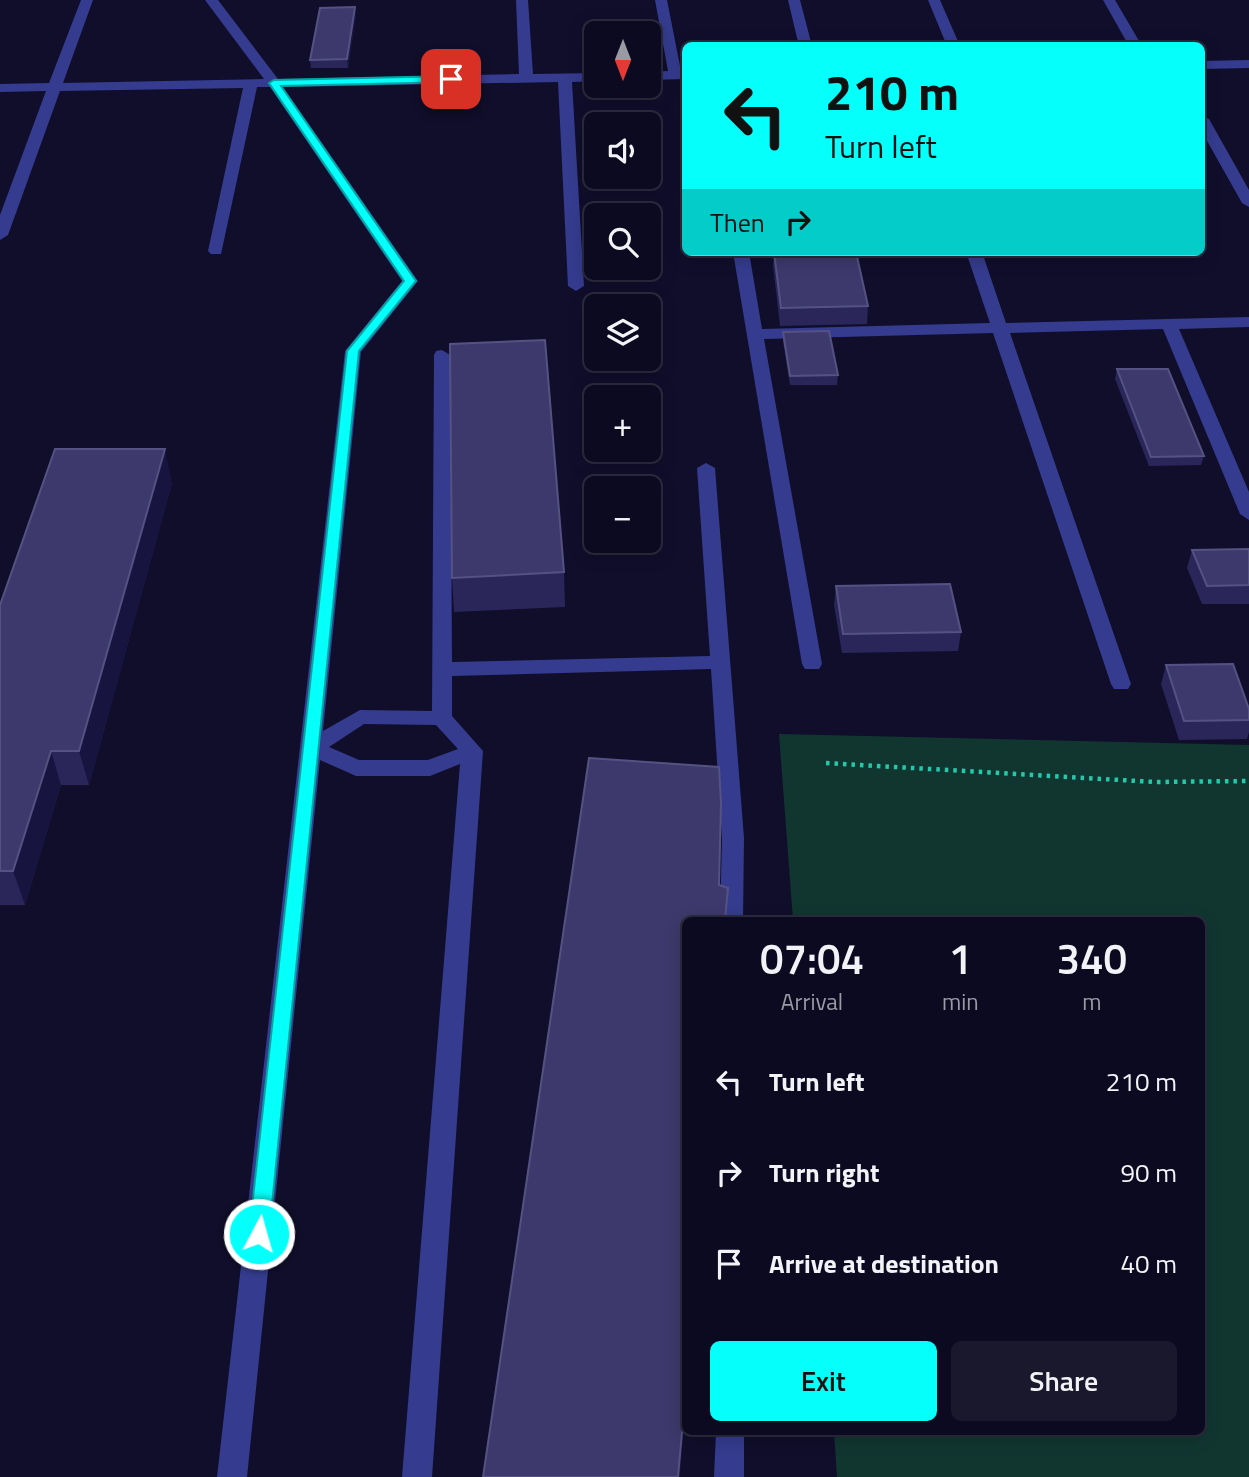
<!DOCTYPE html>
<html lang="en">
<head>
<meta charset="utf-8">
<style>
  body { margin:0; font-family:"Titillium Web",sans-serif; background:#1a182d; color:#f1f3f6; height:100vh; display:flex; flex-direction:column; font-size:26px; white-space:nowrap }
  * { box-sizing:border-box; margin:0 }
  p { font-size:23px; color:#9a9aa5 }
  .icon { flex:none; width:38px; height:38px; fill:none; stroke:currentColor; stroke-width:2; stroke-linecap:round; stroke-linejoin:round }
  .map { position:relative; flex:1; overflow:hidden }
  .details { position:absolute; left:682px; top:917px; width:523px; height:518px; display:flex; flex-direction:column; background:#0c0a20; border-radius:10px; box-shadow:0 4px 18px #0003,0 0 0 2px #2c2b3e }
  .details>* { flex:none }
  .top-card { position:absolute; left:682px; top:42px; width:523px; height:214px; border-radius:10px; box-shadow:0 4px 18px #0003,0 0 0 2px #2c2b3e; background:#05fffb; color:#111; overflow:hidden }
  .needle { width:46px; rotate:180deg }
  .fabs { position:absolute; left:584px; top:21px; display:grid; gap:14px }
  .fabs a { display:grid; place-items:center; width:77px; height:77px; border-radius:10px; background:#0c0a20; box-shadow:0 4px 18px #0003,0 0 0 2px #2c2b3e; font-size:35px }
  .pin { position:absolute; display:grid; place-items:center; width:60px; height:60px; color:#fff; margin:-30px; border-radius:14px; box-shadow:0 4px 10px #0006 }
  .me { position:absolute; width:77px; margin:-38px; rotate:6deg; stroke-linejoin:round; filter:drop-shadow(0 0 5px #0008) }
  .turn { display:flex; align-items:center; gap:24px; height:147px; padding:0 28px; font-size:32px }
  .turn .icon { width:91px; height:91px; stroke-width:2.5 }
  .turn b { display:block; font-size:49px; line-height:60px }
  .then { display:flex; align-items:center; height:66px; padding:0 28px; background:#0003; gap:14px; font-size:26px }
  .eta { display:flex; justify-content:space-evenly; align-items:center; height:119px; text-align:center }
  .eta b { font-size:42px; font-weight:600; line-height:49px }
  .primary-button { display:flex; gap:14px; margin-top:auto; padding:14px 28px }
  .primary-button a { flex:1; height:80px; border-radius:10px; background:#05fffb; color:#111; font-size:28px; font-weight:600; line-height:80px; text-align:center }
  .primary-button a+a { background:#1a182d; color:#f1f3f6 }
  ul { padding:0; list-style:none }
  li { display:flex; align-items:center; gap:21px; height:91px; padding:0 28px }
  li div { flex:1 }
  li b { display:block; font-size:26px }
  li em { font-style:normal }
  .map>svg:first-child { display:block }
  .green { fill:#113630 }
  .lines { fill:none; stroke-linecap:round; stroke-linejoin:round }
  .path { stroke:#24c8aa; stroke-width:4.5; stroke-dasharray:3.5 5; stroke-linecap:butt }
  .minor { fill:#353c8f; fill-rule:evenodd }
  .wall { fill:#2a265a }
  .shaded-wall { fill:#181440 }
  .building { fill:#3d396c; stroke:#555283; stroke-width:2 }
  .route { fill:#05fffb; stroke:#03a6a3; stroke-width:2 }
</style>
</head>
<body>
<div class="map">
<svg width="1249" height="1477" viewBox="0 0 1249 1477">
  <rect width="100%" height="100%" fill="#100e2b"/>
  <path class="green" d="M779,734L1249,745V1477H837L834,1432H1202V920H793Z"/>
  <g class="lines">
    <path class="path" d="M826,763L1155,782L1249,781"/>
    <path class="minor" d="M81,0H93L63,83L264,79L205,0H218L278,79L519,74L516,0H528L533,74L597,73V81L572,82L584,286L576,291L568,286L558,82L283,87L418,281L361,352L323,731L360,710L432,711L434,355L436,351L442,350L450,355L452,662L710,656L697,468L706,463L715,468L744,838L743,920H720L722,838L711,669L452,676V716L483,751L432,1477H402L460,764L430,776H356L320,760L247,1477H217L345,351L402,281L270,87H257L221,254H211L208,251L243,88L60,91L8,235L0,240V215L46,91L0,92V84L49,83ZM364,724L436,725L458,749L428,760H359L329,747Z
      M655,0H667L681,71H686V79L649,80V72L668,71Z
      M788,0H800L812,46H799Z
      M928,0H940L960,46H947Z
      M1103,0H1115L1142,46H1129Z
      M1249,60V68L1202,69V61Z
      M1202,115L1209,119L1249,190V207L1242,203L1202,132Z
      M733,252H749L762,329L990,323L966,252H982L1006,323L1249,317V327L1179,329L1249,492V520L1240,514L1163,329L1010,333L1131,684L1128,689H1114L1111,684L993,333L764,339L822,664L819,669H805L802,664Z
      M716,1432H744V1477H714Z"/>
  </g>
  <path class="wall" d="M356,15L348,68H311L310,60Z
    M774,252H856L868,306L867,324L780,326L773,265Z
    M783,332L838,375L837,385H790L783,341Z
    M1117,369L1204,456L1201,465L1149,466L1115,379Z
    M172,483L89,785H61L25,905H0V605Z
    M1249,549V604H1202L1187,568L1192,550Z
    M564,572L565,607L454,612L452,578Z
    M836,586L961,632L958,651L842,653L834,605Z
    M1166,665L1249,709V732L1247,739L1179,740L1161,684Z"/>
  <path class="shaded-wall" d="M355,7L356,15L348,68L347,59Z
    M165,449L172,483L89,785L79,751Z
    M51,751L61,785L25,905L13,871Z
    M686,1387V1401L680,1477H678Z"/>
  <path class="building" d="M355,7L347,59L310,60L320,8Z
    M774,252H856L868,306L781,308Z
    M829,331L838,375L790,376L783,332Z
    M545,340L564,572L452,578L450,344Z
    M1117,369H1168L1204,456L1151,457Z
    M55,449H165L79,751H51L13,871H0V605Z
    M1249,549V585L1207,586L1192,550Z
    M950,584L961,632L843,634L836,586Z
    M1233,664L1249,709V720L1184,721L1166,665Z
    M589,758L719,767L721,803L719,885L728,888L725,920H686V1387L678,1477H483Z"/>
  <path class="route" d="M451,76L454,77V82L281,86L416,281L359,351L269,1234L266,1240L259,1243L252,1240L249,1234L347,351L404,281L269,83L274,80Z"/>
</svg>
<div class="fabs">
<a><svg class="needle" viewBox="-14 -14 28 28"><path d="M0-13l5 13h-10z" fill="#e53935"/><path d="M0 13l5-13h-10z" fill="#9a9aa5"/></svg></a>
<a><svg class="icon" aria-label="sound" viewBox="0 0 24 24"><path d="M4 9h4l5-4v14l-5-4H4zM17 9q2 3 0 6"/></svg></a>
<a><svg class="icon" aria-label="search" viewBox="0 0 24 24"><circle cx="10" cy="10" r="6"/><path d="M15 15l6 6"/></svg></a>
<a><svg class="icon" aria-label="layers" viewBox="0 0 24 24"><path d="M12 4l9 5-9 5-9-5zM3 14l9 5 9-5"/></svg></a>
<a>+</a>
<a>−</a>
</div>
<div class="pin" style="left:451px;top:79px;background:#d93025"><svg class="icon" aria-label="arrive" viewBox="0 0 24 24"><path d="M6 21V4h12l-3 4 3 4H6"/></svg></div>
<svg class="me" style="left:259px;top:1234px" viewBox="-20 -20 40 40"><circle r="17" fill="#05fffb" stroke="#fff" stroke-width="3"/><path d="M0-11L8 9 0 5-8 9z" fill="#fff"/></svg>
<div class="top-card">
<div class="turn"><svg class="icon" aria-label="left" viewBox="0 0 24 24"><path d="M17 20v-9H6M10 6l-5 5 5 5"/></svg><div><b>210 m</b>Turn left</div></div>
<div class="then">Then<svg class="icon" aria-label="right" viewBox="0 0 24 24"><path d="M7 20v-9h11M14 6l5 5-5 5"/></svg></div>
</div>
<section class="details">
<div class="eta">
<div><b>07:04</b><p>Arrival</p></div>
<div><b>1</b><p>min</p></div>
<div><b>340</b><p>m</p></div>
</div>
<ul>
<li><svg class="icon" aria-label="left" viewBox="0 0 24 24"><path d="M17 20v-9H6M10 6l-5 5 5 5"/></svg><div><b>Turn left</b></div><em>210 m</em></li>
<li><svg class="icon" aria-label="right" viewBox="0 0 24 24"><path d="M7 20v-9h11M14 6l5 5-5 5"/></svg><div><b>Turn right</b></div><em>90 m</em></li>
<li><svg class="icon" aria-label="arrive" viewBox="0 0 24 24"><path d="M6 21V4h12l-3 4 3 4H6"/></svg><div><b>Arrive at destination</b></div><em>40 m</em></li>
</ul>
<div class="primary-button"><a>Exit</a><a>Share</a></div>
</section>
</div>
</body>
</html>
